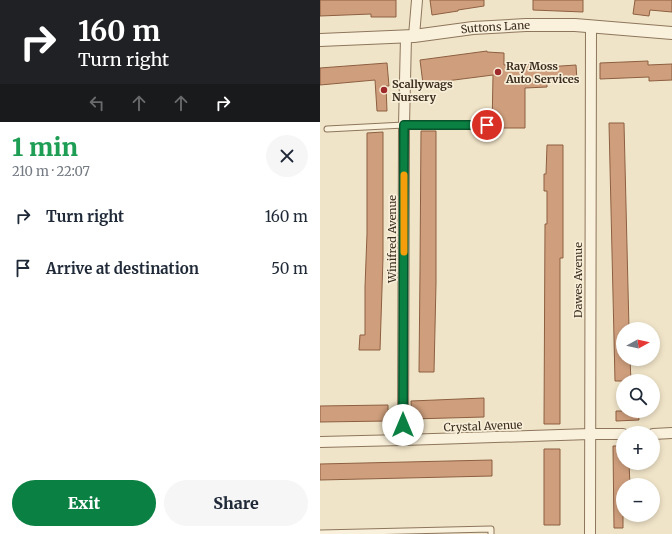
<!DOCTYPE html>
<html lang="en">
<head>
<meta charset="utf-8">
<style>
  body { margin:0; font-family:Merriweather,serif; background:#f6f6f7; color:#1f2937; height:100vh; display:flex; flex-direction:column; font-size:15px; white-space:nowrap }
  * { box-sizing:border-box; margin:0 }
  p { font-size:13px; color:#747a83 }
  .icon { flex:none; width:22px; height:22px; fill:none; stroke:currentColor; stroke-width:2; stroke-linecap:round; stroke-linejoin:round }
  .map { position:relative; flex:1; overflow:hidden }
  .sheet { display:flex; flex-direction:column; background:#fff; width:320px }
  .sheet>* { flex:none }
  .banner { background:#202124; color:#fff; overflow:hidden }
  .needle { width:26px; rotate:82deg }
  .buttons { position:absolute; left:296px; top:322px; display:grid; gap:8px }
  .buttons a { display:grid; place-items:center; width:44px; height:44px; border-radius:50%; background:#fff; box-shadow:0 2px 6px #0003; font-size:20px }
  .pin { position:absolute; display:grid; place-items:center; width:34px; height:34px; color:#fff; margin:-17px; border:2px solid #fff; border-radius:50%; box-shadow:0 1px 4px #0007 }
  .me { position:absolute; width:44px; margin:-22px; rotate:0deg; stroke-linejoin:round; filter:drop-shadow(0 0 3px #0008) }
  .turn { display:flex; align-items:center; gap:14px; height:84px; padding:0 12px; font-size:18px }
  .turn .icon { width:52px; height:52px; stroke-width:2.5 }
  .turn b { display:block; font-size:28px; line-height:34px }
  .lanes { display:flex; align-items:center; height:38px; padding:0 12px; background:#0003; justify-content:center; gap:20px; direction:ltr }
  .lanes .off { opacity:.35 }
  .round { display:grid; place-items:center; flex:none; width:42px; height:42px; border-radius:21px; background:#f6f6f7 }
  .summary { display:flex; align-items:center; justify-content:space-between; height:68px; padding:0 12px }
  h1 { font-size:24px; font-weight:800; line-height:30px; color:#1e9e55 }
  .action { display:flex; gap:8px; margin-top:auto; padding:8px 12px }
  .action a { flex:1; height:46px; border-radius:24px; background:#0b8043; color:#fff; font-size:16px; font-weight:800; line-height:46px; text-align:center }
  .action a+a { background:#f6f6f7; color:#1f2937 }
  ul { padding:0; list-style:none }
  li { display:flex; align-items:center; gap:12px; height:52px; padding:0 12px }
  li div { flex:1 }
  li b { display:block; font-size:15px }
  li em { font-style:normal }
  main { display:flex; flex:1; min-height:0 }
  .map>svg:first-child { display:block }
  .building { fill:#cf9f7d; stroke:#8d5f41 }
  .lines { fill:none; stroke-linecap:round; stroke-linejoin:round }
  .service-casing { stroke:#8d765c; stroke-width:7 }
  .minor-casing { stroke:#8d765c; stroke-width:12 }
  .tertiary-casing { stroke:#8d765c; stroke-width:14 }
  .service { stroke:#faf1dc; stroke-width:5 }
  .minor { stroke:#faf1dc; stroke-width:10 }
  .tertiary { stroke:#faf1dc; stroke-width:12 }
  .route-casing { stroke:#07532c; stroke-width:10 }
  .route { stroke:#0b8043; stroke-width:7 }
  .slow { stroke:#f59e0b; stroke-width:7 }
  .poi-dot { fill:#9e2a2b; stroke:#f7eed8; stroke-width:1.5 }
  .labels { text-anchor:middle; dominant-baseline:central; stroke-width:3.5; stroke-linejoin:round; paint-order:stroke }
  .street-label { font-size:11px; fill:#3d2e20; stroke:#f7eed8 }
  .poi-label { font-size:11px; font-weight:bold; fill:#3d2e20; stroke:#f7eed8; text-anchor:start }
</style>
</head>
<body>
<main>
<section class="sheet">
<div class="banner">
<div class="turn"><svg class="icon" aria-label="right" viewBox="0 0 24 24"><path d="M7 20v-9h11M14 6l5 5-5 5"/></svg><div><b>160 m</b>Turn right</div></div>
<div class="lanes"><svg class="icon off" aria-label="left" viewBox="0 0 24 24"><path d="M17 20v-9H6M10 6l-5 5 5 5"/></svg><svg class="icon off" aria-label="ahead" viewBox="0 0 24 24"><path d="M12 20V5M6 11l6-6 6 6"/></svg><svg class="icon off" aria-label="ahead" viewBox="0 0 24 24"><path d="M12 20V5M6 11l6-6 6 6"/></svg><svg class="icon" aria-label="right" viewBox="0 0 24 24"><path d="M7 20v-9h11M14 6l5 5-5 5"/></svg></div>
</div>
<div class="summary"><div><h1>1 min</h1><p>210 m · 22:07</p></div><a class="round"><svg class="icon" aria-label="close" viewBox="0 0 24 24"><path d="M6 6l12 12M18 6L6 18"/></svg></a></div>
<ul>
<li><svg class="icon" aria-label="right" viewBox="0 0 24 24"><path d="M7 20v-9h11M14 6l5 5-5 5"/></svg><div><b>Turn right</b></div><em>160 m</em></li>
<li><svg class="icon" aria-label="arrive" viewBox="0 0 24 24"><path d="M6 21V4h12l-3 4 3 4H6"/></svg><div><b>Arrive at destination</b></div><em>50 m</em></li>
</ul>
<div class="action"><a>Exit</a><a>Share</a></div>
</section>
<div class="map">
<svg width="352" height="534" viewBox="0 0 352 534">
  <rect width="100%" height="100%" fill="#f0e4c8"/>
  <path class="building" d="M0,0H76V17H51V14L0,16Z
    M110,0H164V6L138,10V11L112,15Z
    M213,0H263V12L213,10Z
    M315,0H352V12L330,10L329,16L313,14Z
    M167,51V52L184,53V65L226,64V67L256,65L257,81L227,83V87L205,88V128H172L173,75L103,84L100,60Z
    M328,61V65L352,64V80L329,81V77L280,79V63Z
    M67,63L69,86H66L67,111H57L55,80L0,85V68Z
    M289,123H304L309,329H303V359H310L311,381H295Z
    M101,131H116V283L114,372H99L100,271Z
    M63,132V258L60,350H39L40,335H45V287L47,234V133Z
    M227,145H243V258H240V424H224L225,224H227V191H224V174H226Z
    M164,398V417L92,419L91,401Z
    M68,405V421L0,422V406Z
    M296,411H318L319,420L296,421Z
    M293,446H303V463H309L310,485H303V528H294Z
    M224,449H240V525H224Z
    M172,460V476L0,480V464Z"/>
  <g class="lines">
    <defs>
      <path id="service" d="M7,129L84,125H167
        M0,533L171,529V534"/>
      <path id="minor" d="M94,36L97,0
        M333,434L352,433
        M83,440L84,125L86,37
        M0,442L83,440L270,434H303
        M270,534L271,26"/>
      <g id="tertiary">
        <path id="s1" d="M0,40L94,36L153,28L206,25H255L352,33"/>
      </g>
    </defs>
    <use href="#service" class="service-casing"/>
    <use href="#minor" class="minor-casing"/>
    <use href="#tertiary" class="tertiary-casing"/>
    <use href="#service" class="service"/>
    <use href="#minor" class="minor"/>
    <use href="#tertiary" class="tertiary"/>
  </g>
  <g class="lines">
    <defs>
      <path id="route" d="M83,425L84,125H167"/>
    </defs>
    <use href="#route" class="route-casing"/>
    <use href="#route" class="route"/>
    <path class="slow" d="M84,252V175"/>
  </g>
  <g class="poi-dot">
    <circle cx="178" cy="72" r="4"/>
    <circle cx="64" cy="90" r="4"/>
  </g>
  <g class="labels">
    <g class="street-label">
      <text stroke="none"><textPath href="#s1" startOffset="176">Suttons Lane</textPath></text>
      <text transform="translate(72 239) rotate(-90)">Winifred Avenue</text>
      <text transform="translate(258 280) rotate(-90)">Dawes Avenue</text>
      <text transform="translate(163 426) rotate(-2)">Crystal Avenue</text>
    </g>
    <g class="poi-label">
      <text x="186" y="66">Ray Moss<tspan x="186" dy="13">Auto Services</tspan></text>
      <text x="72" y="84">Scallywags<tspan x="72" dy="13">Nursery</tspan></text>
    </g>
  </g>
</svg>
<div class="buttons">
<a><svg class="needle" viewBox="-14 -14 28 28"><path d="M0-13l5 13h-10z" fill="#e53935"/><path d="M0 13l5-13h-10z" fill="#747a83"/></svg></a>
<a><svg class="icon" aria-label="search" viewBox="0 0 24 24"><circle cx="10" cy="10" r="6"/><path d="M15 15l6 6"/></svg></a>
<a>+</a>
<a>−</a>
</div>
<div class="pin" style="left:167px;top:125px;background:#d93025"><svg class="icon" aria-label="arrive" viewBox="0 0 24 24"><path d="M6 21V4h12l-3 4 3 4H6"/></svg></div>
<svg class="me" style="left:83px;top:425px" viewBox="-20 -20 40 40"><circle r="19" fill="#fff"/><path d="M0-13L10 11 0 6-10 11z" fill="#0b8043"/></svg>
</div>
</main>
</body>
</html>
